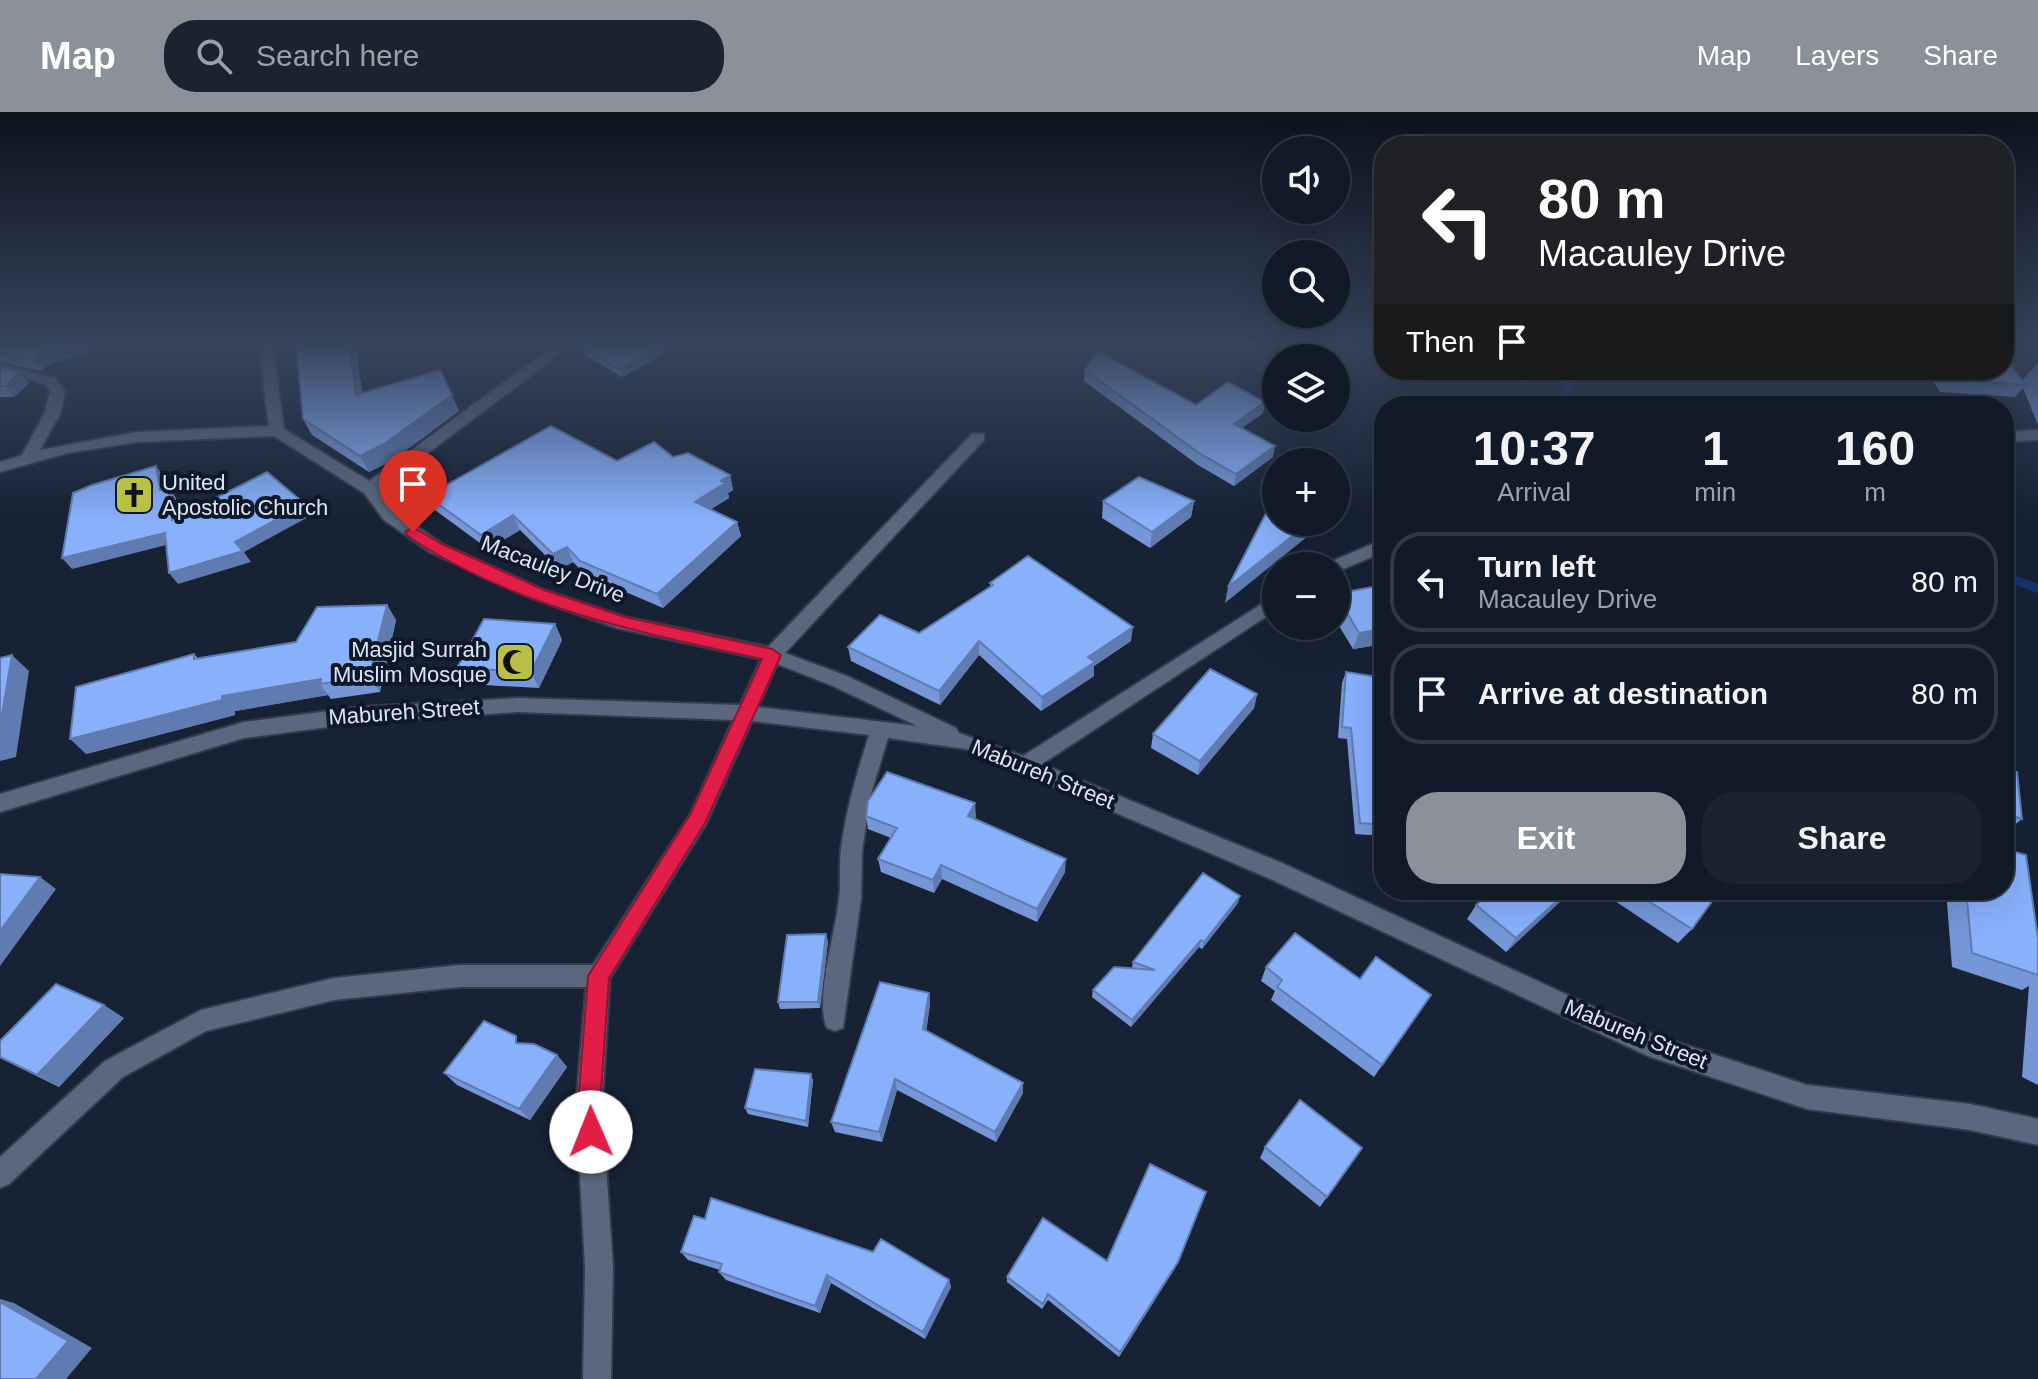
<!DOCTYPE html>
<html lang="en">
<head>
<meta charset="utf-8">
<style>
  body { margin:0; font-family:Helvetica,sans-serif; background:#1a2330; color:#f1f3f6; height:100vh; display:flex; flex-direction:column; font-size:30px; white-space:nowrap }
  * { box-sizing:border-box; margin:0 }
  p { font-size:26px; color:#9ca1a8 }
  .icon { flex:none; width:44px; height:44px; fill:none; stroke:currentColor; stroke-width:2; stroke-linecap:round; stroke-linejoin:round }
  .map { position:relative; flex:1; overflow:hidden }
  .details { position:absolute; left:1374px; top:284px; width:640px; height:504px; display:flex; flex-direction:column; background:#111a28; border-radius:32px; box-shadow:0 8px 32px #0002,0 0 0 2px #303845 }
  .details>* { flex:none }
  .guide { position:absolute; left:1374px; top:24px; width:640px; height:244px; border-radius:32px; box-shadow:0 8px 32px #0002,0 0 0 2px #303845; background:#202124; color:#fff; overflow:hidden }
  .buttons { position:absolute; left:1262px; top:24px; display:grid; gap:16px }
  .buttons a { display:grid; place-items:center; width:88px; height:88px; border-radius:50%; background:#111a28; box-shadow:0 8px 32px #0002,0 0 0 2px #303845; font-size:40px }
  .pin { position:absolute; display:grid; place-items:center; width:68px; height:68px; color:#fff; margin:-82px -34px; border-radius:50% 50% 50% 0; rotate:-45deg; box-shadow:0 0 8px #0007 }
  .pin .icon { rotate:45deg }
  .me { position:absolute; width:88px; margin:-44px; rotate:359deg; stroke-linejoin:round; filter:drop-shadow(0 0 6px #0008) }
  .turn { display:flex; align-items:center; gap:28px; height:168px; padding:0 32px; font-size:36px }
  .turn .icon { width:104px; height:104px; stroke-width:2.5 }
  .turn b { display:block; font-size:56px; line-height:68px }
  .then { display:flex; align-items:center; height:76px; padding:0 32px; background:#0003; gap:16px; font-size:30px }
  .eta { display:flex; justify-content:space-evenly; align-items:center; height:136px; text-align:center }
  .eta b { font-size:48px; font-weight:700; line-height:56px }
  .primary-button { display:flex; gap:16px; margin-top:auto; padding:16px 32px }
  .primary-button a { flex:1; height:92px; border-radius:32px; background:#8c9099; color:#fff; font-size:32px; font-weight:700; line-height:92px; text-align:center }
  .primary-button a+a { background:#1a2330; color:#f1f3f6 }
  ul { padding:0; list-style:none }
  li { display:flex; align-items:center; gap:24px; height:100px; margin:0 16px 12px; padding:0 16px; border:4px solid #303845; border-radius:32px }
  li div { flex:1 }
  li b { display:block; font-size:30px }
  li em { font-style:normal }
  header { display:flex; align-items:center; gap:48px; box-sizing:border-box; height:112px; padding:0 40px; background:#8c9099; color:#fff }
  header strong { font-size:38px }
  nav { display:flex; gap:44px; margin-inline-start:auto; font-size:28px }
  .search { width:560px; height:72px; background:#1a2330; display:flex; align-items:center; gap:20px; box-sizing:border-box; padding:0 28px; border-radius:32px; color:#9ca1a8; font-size:30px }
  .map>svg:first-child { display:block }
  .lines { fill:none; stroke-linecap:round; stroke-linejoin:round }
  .stream { fill:#143474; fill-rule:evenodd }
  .minor-casing { stroke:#343b4b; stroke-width:4 }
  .minor { fill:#5b677e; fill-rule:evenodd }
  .wall { fill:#7597d8 }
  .shaded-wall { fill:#5f7bb0 }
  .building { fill:#88b0fb; stroke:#5f7bb0; stroke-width:2 }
  .route { fill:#e11d48; stroke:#92132f; stroke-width:2 }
  .labels { text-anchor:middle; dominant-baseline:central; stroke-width:8; stroke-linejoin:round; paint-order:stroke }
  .poi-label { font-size:22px; fill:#dde5f2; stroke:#0e182b; text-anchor:start }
  .street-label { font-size:22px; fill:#dde5f2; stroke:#0e182b }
</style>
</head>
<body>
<header>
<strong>Map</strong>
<div class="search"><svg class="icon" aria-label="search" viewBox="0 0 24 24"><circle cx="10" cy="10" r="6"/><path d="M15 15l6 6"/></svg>Search here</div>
<nav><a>Map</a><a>Layers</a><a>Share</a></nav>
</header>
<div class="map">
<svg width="2038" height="1267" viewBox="0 0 2038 1267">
  <rect width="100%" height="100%" fill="#172235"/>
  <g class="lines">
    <path class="stream" d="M1558,258H1568L1572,280L1564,294H1554L1562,280Z
      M2004,460L2038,472V481L2004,469Z"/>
    <defs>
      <path id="minor" d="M258,231H272L284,317L369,369L558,231H574L379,378L396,400L442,432L544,478L625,505L768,535L972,322H984V328L785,541L847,564L956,616L959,621L1023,644L1276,483V498L1042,652L1282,751L1652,922L1807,973L1970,992L2038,1007V1033L1970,1018L1807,997L1648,944L1266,765L966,637L888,626L870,685L862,740L861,787L843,916L835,919L827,916C814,887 836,820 839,787C841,771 839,754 841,737C846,698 857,661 869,623L752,609L706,712L610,866L602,993L613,1155L611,1267H583L585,1155L576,993L586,875H460L334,888L206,919L123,965L9,1072L0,1076V1045L105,949L201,898L334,866L460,853H593L691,701L733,608L518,600L359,611L244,626L0,700V682L244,610L359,595L518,586L740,593L761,547L617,516L532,486L430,440L384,408L364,381L274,324L137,330L68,341L0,360V350L22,343L45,300L50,279L45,272L0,260V252L55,266L65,279L61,300L40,338L137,320L269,314ZM777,552L833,574L917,614L758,595Z
        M2038,318V328L2004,330V320Z
        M1384,427V440L1336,460V454H1327L1330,450Z"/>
    </defs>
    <use href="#minor" class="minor-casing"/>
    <use href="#minor" class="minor"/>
  </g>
  <path class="wall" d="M0,231L97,238L49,252L41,259L0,250Z
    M355,231L362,281L440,258L459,299L393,348L369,360L312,323L303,307Z
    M573,231H684L622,265L586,244L575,234Z
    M2037,251H2038V313L2023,276L2015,285L1940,280L1926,258H2004L2022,269Z
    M0,254L29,271L14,285H0Z
    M1085,258L1196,293L1265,290L1263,301L1242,316L1273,345L1234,374L1198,353L1084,269Z
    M673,345L730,363L733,378L728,381L729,386L710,397L737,410L741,424L663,496L586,463L573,450L559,457L520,418L488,437L435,398L427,384L617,349Z
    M1103,389H1194L1191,405L1150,436L1102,406Z
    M990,471L1131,529L1094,554V564L1041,599L979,543L940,593L851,549L848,535L919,521L990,475Z
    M1336,482L1384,485V532L1353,537L1336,509Z
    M387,493L396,508L380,580L331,587L328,583L235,599V603L86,642L194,542L198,546L296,530Z
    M555,512L562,528L539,576L466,572L457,556Z
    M1346,560L1384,566V724L1355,722L1347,627L1338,626L1342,571Z
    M1257,582L1254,596L1198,663L1151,636L1153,622Z
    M2004,657L2022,707L2013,714L2004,712Z
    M975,691V707L1065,760L1037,810L942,767L934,781L881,760L878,747L891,726L868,717L866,704Z
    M1493,778H1571L1563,787L1506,840L1467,807L1476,793Z
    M1619,778H1698L1692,817L1678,831L1612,787Z
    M1946,778H2004L2038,827V973L2022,965L2029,874L2022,878L1952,855Z
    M1238,791L1202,837L1199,835L1131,915L1092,885L1093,878L1132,856L1133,850Z
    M828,829L820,896L780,897L778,890Z
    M1266,855L1360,867L1431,883L1374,965L1271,888L1275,879L1261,869Z
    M929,881L930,892L926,919L1023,981L996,1030L897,978L882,1030L835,1020L831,1010Z
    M124,906L59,975L0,946Z
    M523,931L557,943L567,955L530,1008L457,973L444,961Z
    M813,968L808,1015L748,1002L745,996Z
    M1265,1035L1362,1036L1320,1095L1260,1046Z
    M681,1140L949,1168L951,1175L925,1227L831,1171L820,1201L726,1168L719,1160L720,1158L688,1148Z
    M1107,1149L1175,1156L1119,1245L1048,1188L1042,1197L1007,1170V1165Z"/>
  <path class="shaded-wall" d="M77,231H95L97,238L49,252L41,259L33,248L41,241Z
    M349,231H355L365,299L356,283Z
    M667,231H684L622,265L619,257Z
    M20,260L29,271L14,285L5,274Z
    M452,283L459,299L393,348L369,360L360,344Z
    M1265,290L1263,301L1232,323L1234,312Z
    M1275,334L1273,345L1234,374L1236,362Z
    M156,354L164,365L169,388L160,378Z
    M730,363L733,378L728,381L729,386L699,405L695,390L721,369Z
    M168,375L176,386L181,419L172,408Z
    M1194,389L1191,405L1150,436L1152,420Z
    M305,392L312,403L244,440L251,450L178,472L169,461L235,430Z
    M513,403L520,418L488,437L481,423Z
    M737,410L741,424L663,496L657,482Z
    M1310,410H1312L1308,424L1225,491L1228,475Z
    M165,421L174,431L72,457L62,446Z
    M567,435L573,450L559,457L553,442Z
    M387,493L396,508L380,580L369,565Z
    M555,512L562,528L539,576L531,560Z
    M1133,515L1131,529L1094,554V564L1041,599L1042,585L1088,545Z
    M1384,517V532L1353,537L1359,521Z
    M979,529V543L940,593L939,579Z
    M12,543L29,559L16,645L0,649V614Z
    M321,567L320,572L328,583L235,599V603L86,642L70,627L222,584Z
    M1257,582L1254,596L1198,663L1200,649Z
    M975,691L976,705L969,718L968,704Z
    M1066,747L1065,760L1037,810V797Z
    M941,753L942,767L934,781L933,768Z
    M40,765L56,777L0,854V819Z
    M1569,778H1571L1563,787L1506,840L1516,826Z
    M1240,784L1238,791L1202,837L1204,830Z
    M826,822L828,829L820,896L818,890Z
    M1201,828L1199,835L1131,915L1132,908Z
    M929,881L930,892L925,929L923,917Z
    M104,893L124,906L59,975L37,963Z
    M557,943L567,955L530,1008L519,997Z
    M811,962L813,968L808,1015L806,1009Z
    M895,967L897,978L882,1030L879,1020Z
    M1023,971V981L996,1030L995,1020Z
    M1178,1150L1175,1156L1119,1245L1120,1240Z
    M827,1163L831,1171L820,1201L815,1194Z
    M949,1168L951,1175L925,1227L923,1220Z
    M0,1187L14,1191L92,1236L66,1267H36L0,1190Z"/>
  <path class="building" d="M0,231H77L41,241L33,248L0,241Z
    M296,231H349L356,283L440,258L452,283L384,332L360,344L303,307Z
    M577,231H667L619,257L583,236Z
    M1097,239L1196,293L1228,270L1265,290L1234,312L1275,334L1236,362L1199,341L1085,258Z
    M2004,243L2025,273L1949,267L1943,258H2004Z
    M0,254L20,260L5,274H0Z
    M551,314L617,349L654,330L673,345L688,341L730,363L721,369L725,371L695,390L737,410L657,482L580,449L567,435L553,442L513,403L481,423L427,384Z
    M156,354L160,378L168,375L172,408L267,360L305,392L235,430L243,439L169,461L165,421L62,446L73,381L92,373Z
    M1139,365L1194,389L1152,420L1103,389Z
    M1274,386L1276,387V410H1310L1228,475Z
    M1028,444L1133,515L1088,545L1095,550L1042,585L979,529L939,579L848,535L880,503L919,521L993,473L990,471Z
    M1377,474L1384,485V517L1359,521L1336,482Z
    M387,493L369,565L320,572L321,567L222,584V588L70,627L76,575L194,542V547L296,530L317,495Z
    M484,507L555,512L531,560L457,556Z
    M12,543L0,614V546Z
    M1210,557L1257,582L1200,649L1153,622Z
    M1346,560L1384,566V713L1360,711L1351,616L1342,615Z
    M2004,657L2017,660L2022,707L2004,701Z
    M887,660L975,691L968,704L1066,747L1037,797L941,753L933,768L878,747L897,716L866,704L868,689Z
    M2004,737L2026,743L2038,827V863L1972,841L1966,778H2004Z
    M1203,761L1240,784L1204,830L1201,828L1132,908L1093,878L1114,855L1155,858L1133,850Z
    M0,762L40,765L0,819Z
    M1493,778H1569L1516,826L1476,793Z
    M1631,778H1698L1713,788L1692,817Z
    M1295,821L1360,867L1376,845L1431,883L1382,953L1277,875L1282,868L1266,855Z
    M826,822L818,890H778L787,823Z
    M880,870L929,881L923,917L1023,971L995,1020L895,967L879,1020L831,1010Z
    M56,872L104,893L37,963L0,945V929Z
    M484,909L516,924V931L534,932L557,943L519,997L444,961Z
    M755,957L811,962L806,1009L745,996Z
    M1300,988L1362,1036L1327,1085L1265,1035Z
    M1150,1052L1206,1080L1178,1150L1120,1240L1048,1182L1043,1192L1007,1165L1043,1106L1107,1149Z
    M711,1086L873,1140L881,1127L949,1168L923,1220L827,1163L815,1194L719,1160L722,1152L681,1140L694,1104L705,1107Z
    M0,1190L68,1229L36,1267H0Z"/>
  <linearGradient id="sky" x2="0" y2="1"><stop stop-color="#0d131d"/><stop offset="0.57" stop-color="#36445c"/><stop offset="1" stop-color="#36445c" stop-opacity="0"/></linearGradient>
  <rect width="2038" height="408" fill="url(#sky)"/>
  <path class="route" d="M413,415L442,432L544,478L625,505L772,537L781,543L705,711L609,866L600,993L602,1020L599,1028L591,1032L582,1028L578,993L588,864L691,701L762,547C641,521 512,495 408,424L405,420Z"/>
  <defs>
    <symbol id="church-square" viewBox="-11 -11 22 22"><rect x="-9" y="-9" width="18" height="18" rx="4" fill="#bac046" stroke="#0e182b"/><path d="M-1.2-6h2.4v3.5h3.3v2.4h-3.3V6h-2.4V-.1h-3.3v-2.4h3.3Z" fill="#111"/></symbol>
    <symbol id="mosque-square" viewBox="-11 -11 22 22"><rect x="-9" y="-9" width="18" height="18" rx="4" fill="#bac046" stroke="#0e182b"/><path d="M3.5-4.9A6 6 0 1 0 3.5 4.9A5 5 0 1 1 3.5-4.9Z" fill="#111"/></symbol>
  </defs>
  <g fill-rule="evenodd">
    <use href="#church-square" x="112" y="361" width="44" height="44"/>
    <use href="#mosque-square" x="493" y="528" width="44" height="44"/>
  </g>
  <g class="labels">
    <g class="poi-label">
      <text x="162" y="370">United<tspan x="162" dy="25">Apostolic Church</tspan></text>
      <text x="487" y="537" text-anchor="end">Masjid Surrah<tspan x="487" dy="25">Muslim Mosque</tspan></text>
    </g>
    <g class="street-label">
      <text transform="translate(553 457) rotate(21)">Macauley Drive</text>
      <text transform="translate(404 600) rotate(-4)">Mabureh Street</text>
      <text transform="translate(1043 662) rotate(22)">Mabureh Street</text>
      <text transform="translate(1636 922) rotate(22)">Mabureh Street</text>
    </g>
  </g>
</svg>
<div class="buttons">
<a><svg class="icon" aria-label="sound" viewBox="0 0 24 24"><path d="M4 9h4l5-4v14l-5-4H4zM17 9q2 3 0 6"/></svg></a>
<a><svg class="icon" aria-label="search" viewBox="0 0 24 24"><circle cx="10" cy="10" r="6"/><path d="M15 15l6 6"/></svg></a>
<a><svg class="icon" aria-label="layers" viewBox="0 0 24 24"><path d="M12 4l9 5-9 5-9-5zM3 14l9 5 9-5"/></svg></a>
<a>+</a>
<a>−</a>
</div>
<div class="pin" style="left:413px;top:420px;background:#d93025"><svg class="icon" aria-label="arrive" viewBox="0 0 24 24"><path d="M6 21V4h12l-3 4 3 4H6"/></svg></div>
<svg class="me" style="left:591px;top:1020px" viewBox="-20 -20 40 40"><circle r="19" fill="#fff"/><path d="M0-13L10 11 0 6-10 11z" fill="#e11d48"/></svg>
<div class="guide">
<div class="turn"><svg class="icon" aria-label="left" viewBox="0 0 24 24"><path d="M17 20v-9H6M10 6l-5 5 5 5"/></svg><div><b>80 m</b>Macauley Drive</div></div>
<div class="then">Then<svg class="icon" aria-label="arrive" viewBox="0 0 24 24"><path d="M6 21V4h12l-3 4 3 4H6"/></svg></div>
</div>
<section class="details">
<div class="eta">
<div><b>10:37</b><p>Arrival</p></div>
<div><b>1</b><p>min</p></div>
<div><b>160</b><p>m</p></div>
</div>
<ul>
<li><svg class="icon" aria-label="left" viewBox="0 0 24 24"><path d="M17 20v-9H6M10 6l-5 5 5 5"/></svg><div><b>Turn left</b><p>Macauley Drive</p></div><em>80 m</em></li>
<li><svg class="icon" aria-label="arrive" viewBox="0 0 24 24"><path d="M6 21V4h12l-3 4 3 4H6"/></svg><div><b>Arrive at destination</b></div><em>80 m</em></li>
</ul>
<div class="primary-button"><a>Exit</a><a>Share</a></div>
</section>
</div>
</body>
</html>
